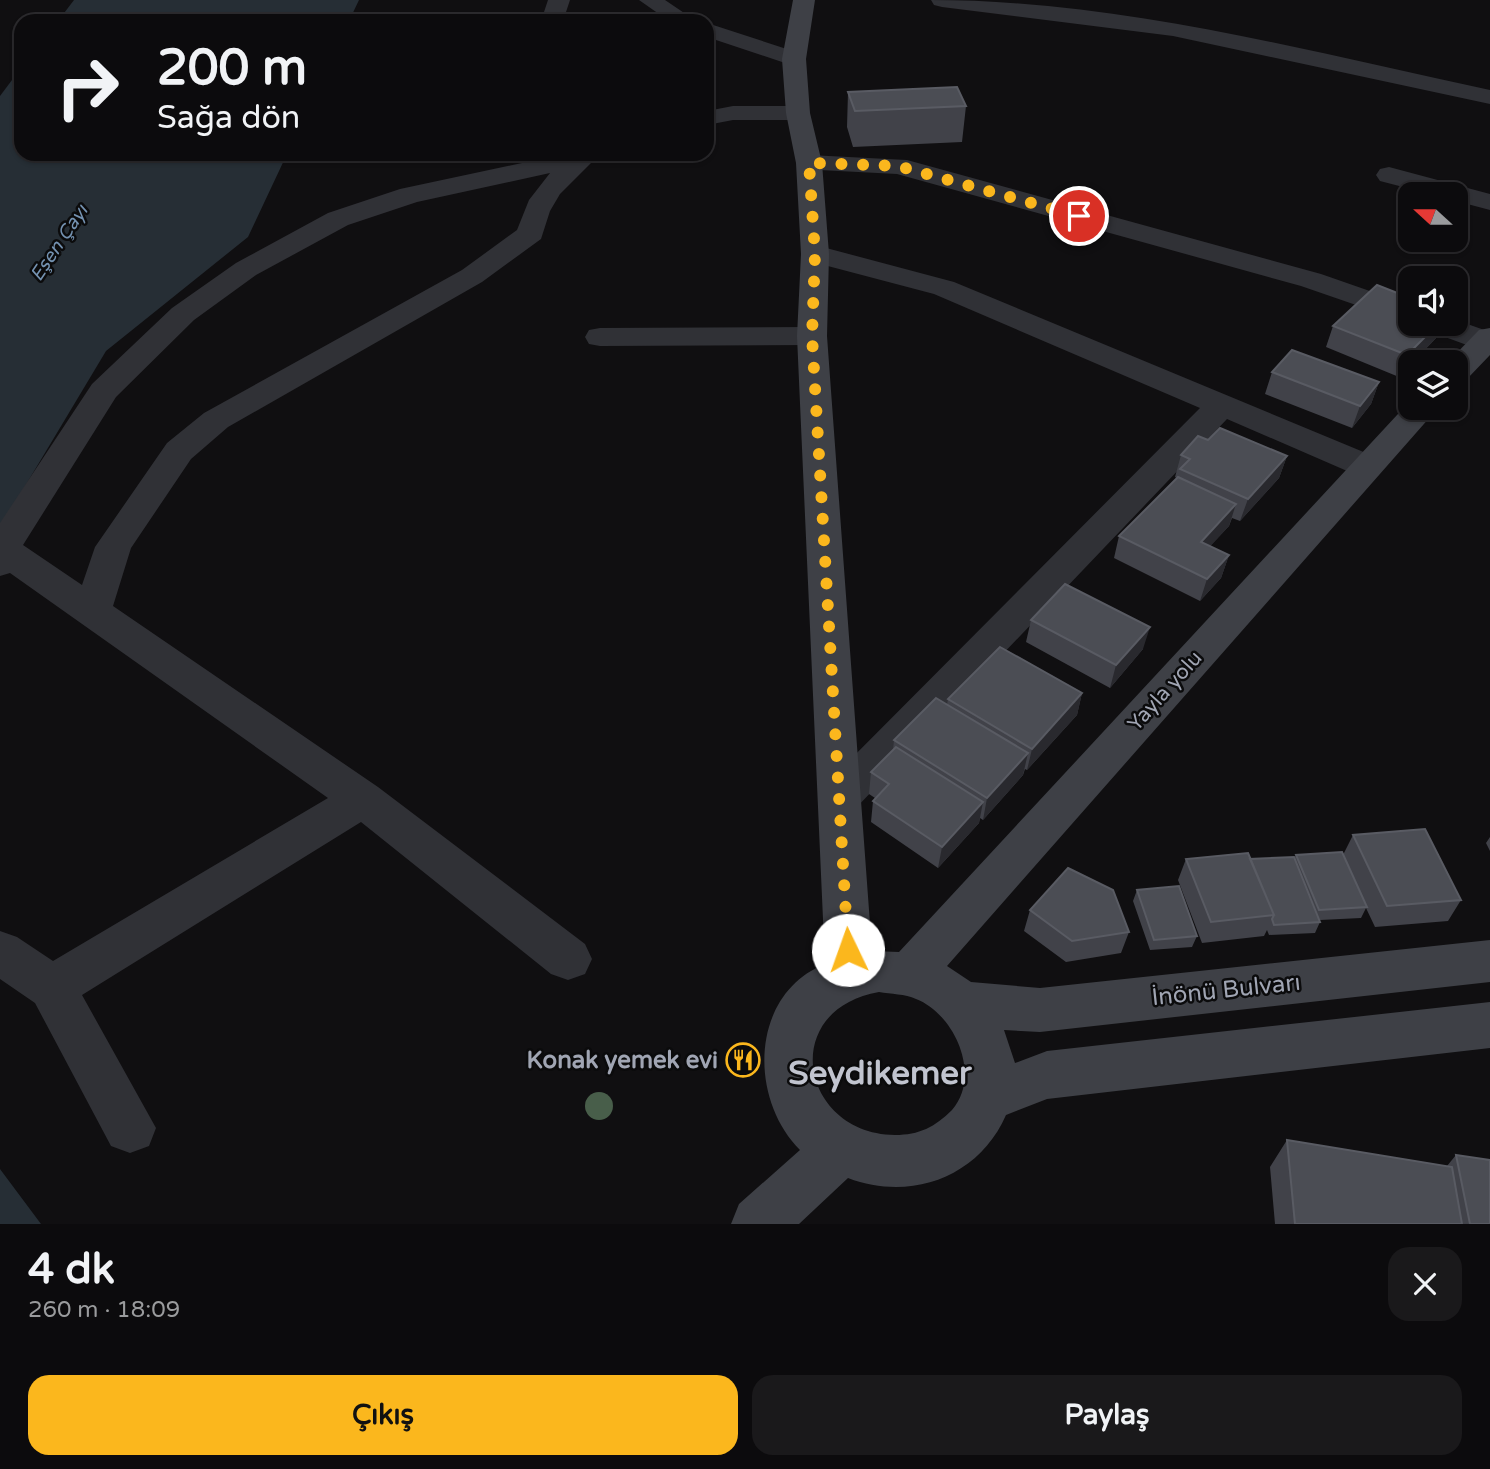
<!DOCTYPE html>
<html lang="tr">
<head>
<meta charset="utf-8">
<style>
  body { margin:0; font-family:"Varela Round",sans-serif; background:#1a191b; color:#f1f3f6; height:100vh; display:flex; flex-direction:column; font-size:26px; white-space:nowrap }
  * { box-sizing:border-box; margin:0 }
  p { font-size:23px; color:#9a9b9d }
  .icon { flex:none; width:38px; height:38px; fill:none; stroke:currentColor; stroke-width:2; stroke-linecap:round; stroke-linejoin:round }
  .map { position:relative; height:1224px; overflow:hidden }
  .panel { display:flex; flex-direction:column; background:#0c0b0d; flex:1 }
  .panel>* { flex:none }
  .guide { position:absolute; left:14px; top:14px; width:700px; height:147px; border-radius:21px; box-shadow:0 2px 5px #0004,0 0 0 2px #2c2b2e; background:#0c0b0d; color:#f1f3f6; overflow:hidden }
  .needle { width:46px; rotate:291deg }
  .buttons { position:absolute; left:1398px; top:182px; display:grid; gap:14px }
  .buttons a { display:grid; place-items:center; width:70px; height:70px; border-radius:14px; background:#0c0b0d; box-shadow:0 2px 5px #0004,0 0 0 2px #2c2b2e; font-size:35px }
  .pin { position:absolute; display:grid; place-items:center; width:60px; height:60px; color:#fff; margin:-30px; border:4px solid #fff; border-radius:50%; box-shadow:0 2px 7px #0007 }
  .me { position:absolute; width:77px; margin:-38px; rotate:357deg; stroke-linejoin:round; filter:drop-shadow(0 0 5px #0008) }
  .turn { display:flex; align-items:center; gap:24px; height:147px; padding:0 28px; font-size:32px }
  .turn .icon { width:91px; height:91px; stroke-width:2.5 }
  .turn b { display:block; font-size:49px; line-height:60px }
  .round { display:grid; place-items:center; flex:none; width:74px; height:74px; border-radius:21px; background:#1a191b }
  .overview { display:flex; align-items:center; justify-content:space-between; height:119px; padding:0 28px }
  h1 { font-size:42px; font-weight:700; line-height:52px }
  .cta { display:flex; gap:14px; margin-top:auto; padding:14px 28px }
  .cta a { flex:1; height:80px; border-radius:21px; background:#fbb71d; color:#111; font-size:28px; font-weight:700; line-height:80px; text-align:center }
  .cta a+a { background:#1a191b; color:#f1f3f6 }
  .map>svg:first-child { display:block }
  .water { fill:#262e35 }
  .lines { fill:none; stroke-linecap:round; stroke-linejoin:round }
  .street { fill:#303136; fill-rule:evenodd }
  .secondary { fill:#3e4046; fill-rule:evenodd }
  .tree { fill:#485e4a }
  .wall { fill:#414249 }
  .shaded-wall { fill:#29292e }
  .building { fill:#4b4d54; stroke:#595b63; stroke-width:2 }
  .route { stroke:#fbb71d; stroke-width:12; stroke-dasharray:0 21.6 }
  .labels { text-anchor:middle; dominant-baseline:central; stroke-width:5; stroke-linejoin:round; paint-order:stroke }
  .far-water-label { font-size:19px; font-style:italic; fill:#7492b1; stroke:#0b0b0c }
  .street-label { font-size:21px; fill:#a0a5b3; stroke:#0b0b0c }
  .near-street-label { font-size:24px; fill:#a0a5b3; stroke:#0b0b0c }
  .near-poi-label { font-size:24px; font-weight:bold; fill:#a0a5b3; stroke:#0b0b0c; text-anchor:end }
  .near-district-label { font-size:33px; font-weight:bold; fill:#c1c4cf; stroke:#0b0b0c }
</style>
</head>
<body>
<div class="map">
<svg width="1490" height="1224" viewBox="0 0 1490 1224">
  <rect width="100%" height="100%" fill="#100f11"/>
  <path class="water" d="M74,0H359L349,21H58Z
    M21,68V154H287L248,237L106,351L0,528V96Z
    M0,1169L41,1224H0Z"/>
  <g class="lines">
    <path class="street" d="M548,0H570L563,21H541Z
      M639,0H665L696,21H669Z
      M931,0C1120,0 1306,51 1490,90V104L1173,36L942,7L934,5Z
      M707,23L802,54L806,59L802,64L794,66L707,37Z
      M733,106H798L807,108L810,113L807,118L798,120H733L707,125V111Z
      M564,154L599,155L560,194L550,211L541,239L482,282L228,427L191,459L131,548L113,606L378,787L585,944L592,959L585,974L568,980L551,974L361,822L82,995L156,1128L149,1146L130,1153L111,1146L35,1003L0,979V931L17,937L53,961L328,798L10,573L0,576V523L92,384L172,308L236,263L328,213L400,189ZM550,173L529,200L517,230L462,270L204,413L167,443L95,547L82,585L23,545L116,397L194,320L256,275L348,225L417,202Z
      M809,155L907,160L1321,274L1410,305L1411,324L1301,286L897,174L800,169L796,163L800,157Z
      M1389,167L1490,194V210L1456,201V194H1430L1380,181L1376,175L1380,169Z
      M815,245L954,282L1378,458L1383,466L1378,474L1366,477L1354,474L1227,419L855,809L840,814L825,809L818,797L825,785L1200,408L934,294L805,260L801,254L805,248Z
      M1456,320L1490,332V349L1475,348L1426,330L1422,324H1456Z
      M812,327L823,329L827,336L823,343L812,345L600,346L589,344L585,337L589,330L600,328Z"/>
    <path class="secondary" d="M793,0H815L806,59L810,113L822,163L829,254L827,336L872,951L899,952L1410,401V408H1438L947,966L971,982L1040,988L1490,940V982L1040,1032L1004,1030L1015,1063L1047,1051L1490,1002V1048L1047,1099L1006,1115C979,1177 911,1202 848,1178L799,1224H731L739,1204L800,1150C748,1098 750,994 825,964L797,336L801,254L796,163L786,113L782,59ZM879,992C891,994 905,994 916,999C955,1014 982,1076 952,1110C935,1127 919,1135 895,1135C801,1134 777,1010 879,992Z
      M1490,328V355L1467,379L1456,382V362H1448L1479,330Z"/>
  </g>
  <circle class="tree" cx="599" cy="1106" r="14"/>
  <path class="wall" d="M848,92L966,106L962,142L853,147L847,127Z
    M1333,326L1440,334L1413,362H1410L1399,377L1326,347Z
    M1272,372L1379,382L1371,404L1352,428L1265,394Z
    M1208,440L1287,456L1279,478L1240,521L1232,518L1229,526L1210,546L1229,555L1221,578L1200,601L1114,558L1119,536L1177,478L1175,477L1181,455Z
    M1031,620L1143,649L1110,688L1026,642Z
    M1082,693L1077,715L1027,770L1025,769L1023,775L983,820L980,818L979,823L938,868L871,822L873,801L875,798L869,794L871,772L893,750L894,740L947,705L948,699Z
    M1353,835L1461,900L1448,921L1375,927L1366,908L1361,918L1320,920V922L1315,933L1269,935L1267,930L1264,936L1202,943L1178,880L1186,859H1250L1295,857L1296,855H1343Z
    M1490,837V851L1486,843Z
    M1137,890L1197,936L1192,947L1150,950L1133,901Z
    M1030,910L1129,932L1121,953L1066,962L1024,931Z
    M1287,1140L1447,1166L1456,1155L1490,1224H1275L1270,1167Z"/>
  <path class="shaded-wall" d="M1438,324H1445L1440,334L1413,362H1410V365L1399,377L1407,355Z
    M1379,382L1371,404L1352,428L1360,406Z
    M1287,456L1279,478L1240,521L1248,499Z
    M1236,504L1229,526L1194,564L1201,542Z
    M1229,555L1221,578L1200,601L1207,579Z
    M1150,627L1143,649L1110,688L1116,665Z
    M1082,693L1077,715L1027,770L1032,749Z
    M1028,753L1023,775L983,820L987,798Z
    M983,802L979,823L938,868L942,847Z"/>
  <path class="building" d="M957,87L966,106L855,111L848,92Z
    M1377,285L1410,298V324H1438L1407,355L1333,326Z
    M1292,350L1379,382L1360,406L1272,372Z
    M1220,428L1287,456L1248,499L1180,469L1190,459L1181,455L1198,436L1208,440Z
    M1178,477L1236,504L1201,542L1229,555L1207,579L1119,536Z
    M1065,584L1150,627L1116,665L1031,620Z
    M1000,647L1082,693L1032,749L948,699Z
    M936,698L1028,753L987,798L894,740Z
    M896,747L983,802L942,847L873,801L889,784L871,772Z
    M1425,829L1461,900L1387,906L1353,835Z
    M1342,852L1367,907L1319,910L1296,855Z
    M1248,853L1274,915L1211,922L1186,859Z
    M1294,857L1320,922L1274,925L1272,919L1274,915L1250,859Z
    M1068,868L1113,890L1129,932L1072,941L1030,910Z
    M1179,886L1197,936L1154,940L1137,890Z
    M1287,1140L1452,1167L1462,1224H1295Z
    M1456,1155L1490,1160V1224H1470Z"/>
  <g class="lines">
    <path class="route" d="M848,950L812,336L815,254L809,163L898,166L1079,216"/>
  </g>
  <defs>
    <symbol id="restaurant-ring" viewBox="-11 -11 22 22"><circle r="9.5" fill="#0b0b0c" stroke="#fbb71d" stroke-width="1.5"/><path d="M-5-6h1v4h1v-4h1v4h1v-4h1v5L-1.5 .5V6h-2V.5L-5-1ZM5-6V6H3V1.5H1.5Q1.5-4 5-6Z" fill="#fbb71d"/></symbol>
  </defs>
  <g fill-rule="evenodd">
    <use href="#restaurant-ring" x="724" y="1041" width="38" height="38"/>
  </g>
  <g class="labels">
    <g class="far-water-label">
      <text transform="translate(59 243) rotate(-56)">Eşen Çayı</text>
    </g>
    <g class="street-label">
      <text transform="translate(1165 691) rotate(-48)">Yayla yolu</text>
    </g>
    <g class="near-street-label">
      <text transform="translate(1226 990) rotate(-6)">İnönü Bulvarı</text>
    </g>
    <g class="near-poi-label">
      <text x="718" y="1060">Konak yemek evi</text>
    </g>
    <g class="near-district-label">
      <text x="880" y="1073">Seydikemer</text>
    </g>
  </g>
</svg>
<div class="buttons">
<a><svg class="needle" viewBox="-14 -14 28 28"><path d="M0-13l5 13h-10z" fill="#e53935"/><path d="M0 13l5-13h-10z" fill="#9a9b9d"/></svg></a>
<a><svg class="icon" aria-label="sound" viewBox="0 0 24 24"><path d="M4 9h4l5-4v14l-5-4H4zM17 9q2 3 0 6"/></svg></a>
<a><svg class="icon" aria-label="layers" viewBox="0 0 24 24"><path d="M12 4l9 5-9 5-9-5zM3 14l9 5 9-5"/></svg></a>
</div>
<div class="pin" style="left:1079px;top:216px;background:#d93025"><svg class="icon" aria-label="arrive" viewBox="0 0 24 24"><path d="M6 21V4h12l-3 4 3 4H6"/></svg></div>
<svg class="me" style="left:848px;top:950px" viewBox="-20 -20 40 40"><circle r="19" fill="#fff"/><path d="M0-13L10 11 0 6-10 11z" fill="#fbb71d"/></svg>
<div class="guide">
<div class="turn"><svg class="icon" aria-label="right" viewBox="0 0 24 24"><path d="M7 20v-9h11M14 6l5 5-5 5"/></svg><div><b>200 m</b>Sağa dön</div></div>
</div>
</div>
<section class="panel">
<div class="overview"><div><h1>4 dk</h1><p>260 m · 18:09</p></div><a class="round"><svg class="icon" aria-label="close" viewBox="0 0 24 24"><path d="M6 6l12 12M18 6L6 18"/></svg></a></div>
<div class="cta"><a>Çıkış</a><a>Paylaş</a></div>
</section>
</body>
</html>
